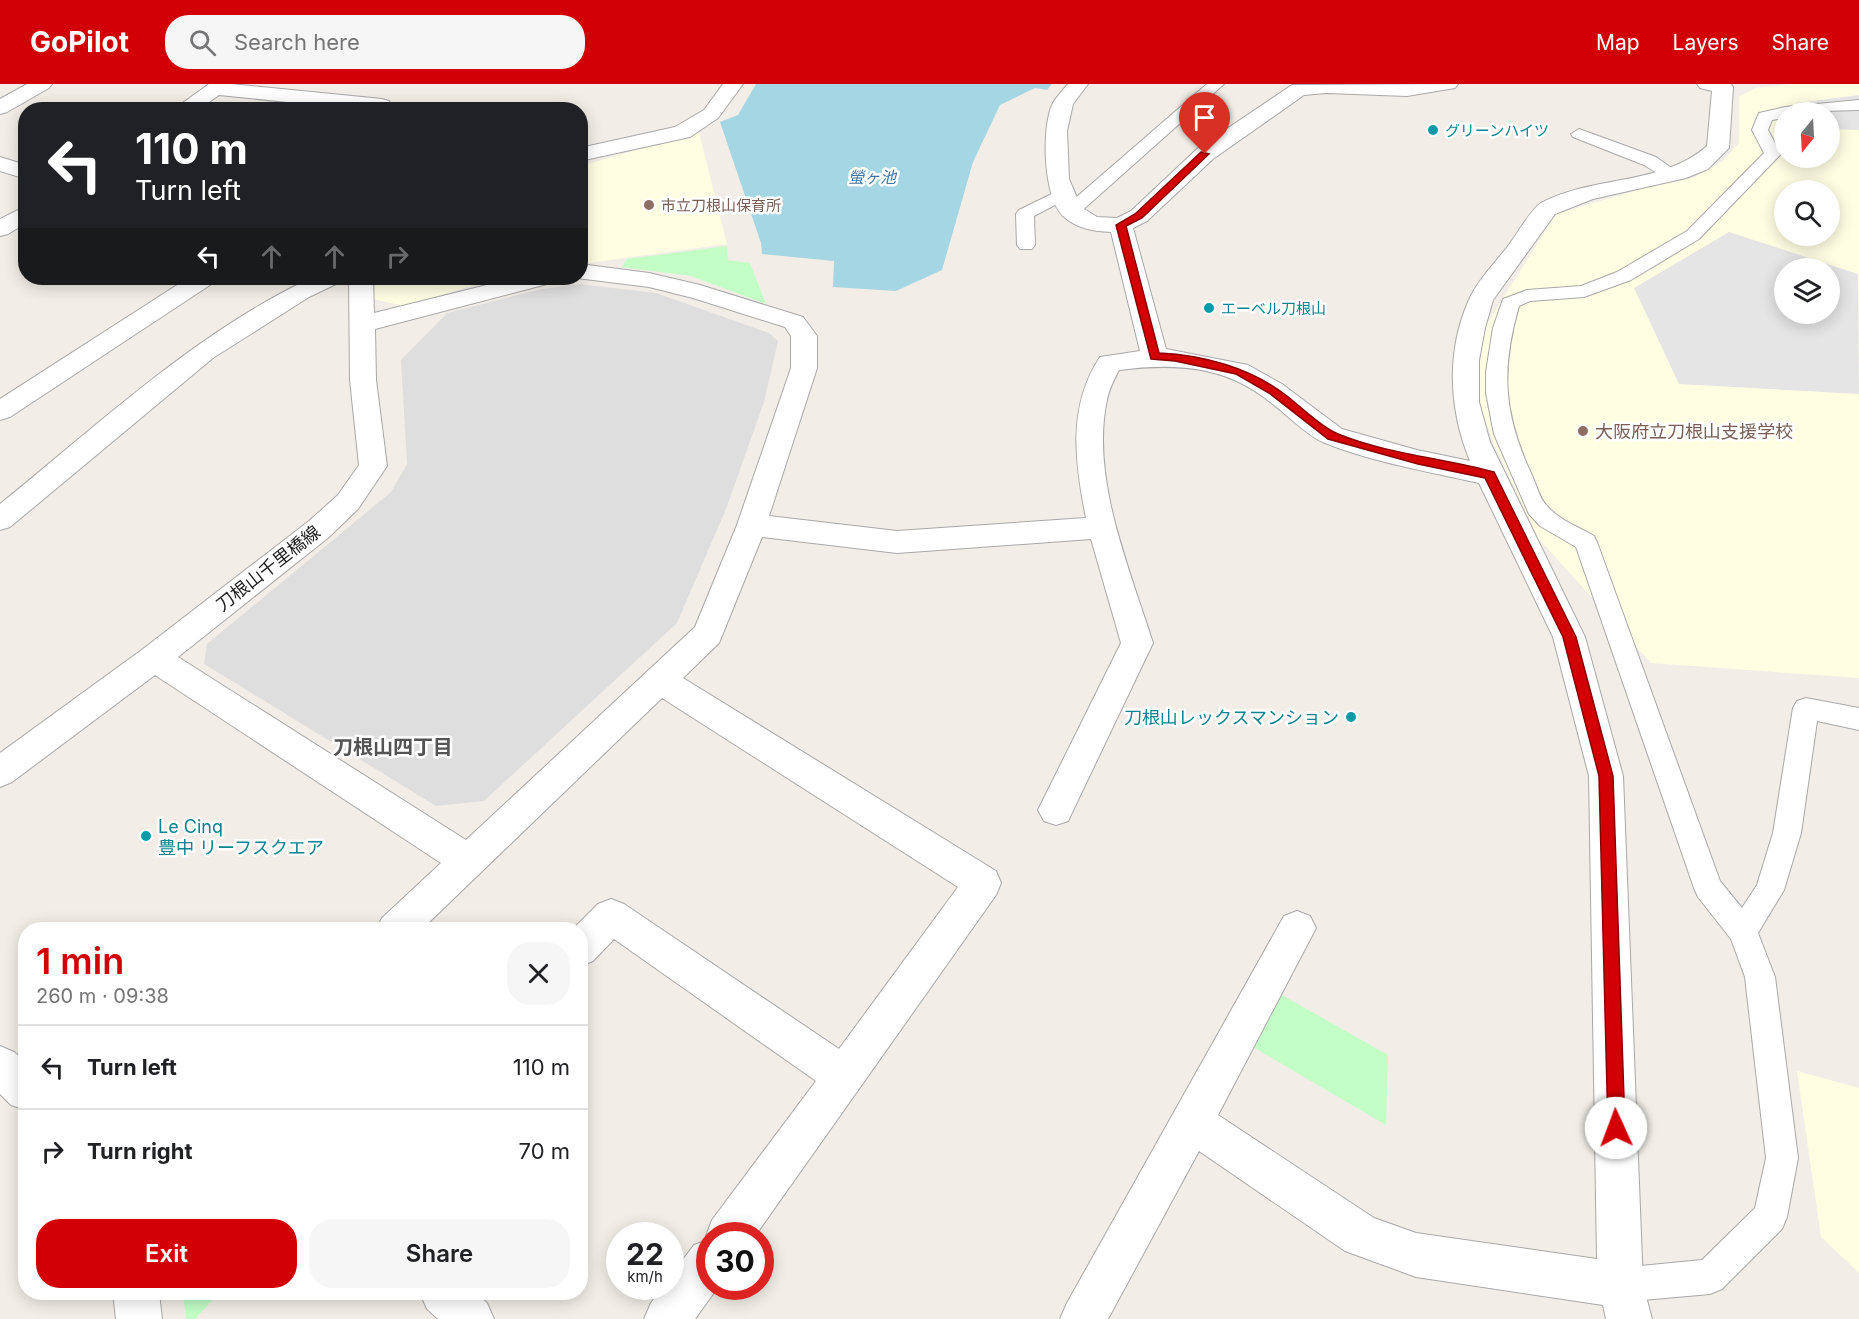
<!DOCTYPE html>
<html lang="en">
<head>
<meta charset="utf-8">
<style>
  body { margin:0; font-family:Inter,"Noto Sans JP",sans-serif; background:#f6f6f6; color:#202124; height:100vh; display:flex; flex-direction:column; font-size:22px; white-space:nowrap }
  * { box-sizing:border-box; margin:0 }
  p { font-size:20px; color:#757577 }
  .icon { flex:none; width:33px; height:33px; fill:none; stroke:currentColor; stroke-width:2; stroke-linecap:round; stroke-linejoin:round }
  .map { position:relative; flex:1; overflow:hidden }
  .sheet { position:absolute; left:18px; top:838px; width:570px; height:378px; display:flex; flex-direction:column; background:#fff; border-radius:24px; box-shadow:0 3px 15px #0003 }
  .sheet>* { flex:none }
  .guide { position:absolute; left:18px; top:18px; width:570px; height:183px; border-radius:24px; box-shadow:0 3px 15px #0003; background:#202124; color:#fff; overflow:hidden }
  .needle { width:39px; rotate:198deg }
  .buttons { position:absolute; left:1774px; top:18px; display:grid; gap:12px }
  .buttons a { display:grid; place-items:center; width:66px; height:66px; border-radius:50%; background:#fff; box-shadow:0 3px 15px #0003; font-size:30px }
  .speed { position:absolute; left:606px; top:1138px; display:flex; gap:12px; font-size:30px; font-weight:700; text-align:center }
  .speed>* { display:grid; place-content:center; width:78px; height:78px; border-radius:50%; background:#fff; box-shadow:0 3px 15px #0003; line-height:1 }
  .speed small { font-size:15px; font-weight:400 }
  .speed .limit { border:9px solid #d22; background:#fff; color:#111 }
  .pin { position:absolute; display:grid; place-items:center; width:51px; height:51px; color:#fff; margin:-62px -26px; border-radius:50% 50% 50% 0; rotate:-45deg; box-shadow:0 0 6px #0007 }
  .pin .icon { rotate:45deg }
  .me { position:absolute; width:66px; margin:-33px; rotate:358deg; stroke-linejoin:round; filter:drop-shadow(0 0 4px #0008) }
  .turn { display:flex; align-items:center; gap:21px; height:126px; padding:0 18px; font-size:27px }
  .turn .icon { width:78px; height:78px; stroke-width:2.5 }
  .turn b { display:block; font-size:42px; line-height:51px }
  .lanes { display:flex; align-items:center; height:57px; padding:0 18px; background:#0003; justify-content:center; gap:30px; direction:ltr }
  .lanes .off { opacity:.35 }
  .round { display:grid; place-items:center; flex:none; width:63px; height:63px; border-radius:24px; background:#f6f6f6 }
  .summary { display:flex; align-items:center; justify-content:space-between; height:102px; padding:0 18px }
  h1 { font-size:36px; font-weight:600; line-height:45px; color:#d20004 }
  .primary-button { display:flex; gap:12px; margin-top:auto; padding:12px 18px }
  .primary-button a { flex:1; height:69px; border-radius:24px; background:#d20004; color:#fff; font-size:24px; font-weight:600; line-height:69px; text-align:center }
  .primary-button a+a { background:#f6f6f6; color:#202124 }
  ul { padding:0; list-style:none }
  li { display:flex; align-items:center; gap:18px; height:84px; padding:0 18px; border-top:2px solid #e0e0e0 }
  li div { flex:1 }
  li b { display:block; font-size:22px }
  li em { font-style:normal }
  header { display:flex; align-items:center; gap:36px; box-sizing:border-box; height:84px; padding:0 30px; background:#d20004; color:#fff }
  header strong { font-size:28px }
  nav { display:flex; gap:33px; margin-inline-start:auto; font-size:21px }
  .search { width:420px; height:54px; background:#f6f6f6; display:flex; align-items:center; gap:15px; box-sizing:border-box; padding:0 21px; border-radius:24px; color:#757577; font-size:22px }
  .map>svg:first-child { display:block }
  .residential { fill:#dfdede }
  .education { fill:#fffee3; fill-rule:evenodd }
  .park { fill:#c2fec5 }
  .parking { fill:#e5e5e5; fill-rule:evenodd }
  .water { fill:#a4d6e3 }
  .lines { fill:none; stroke-linecap:round; stroke-linejoin:round }
  .service-casing { stroke:#a8a8a8; stroke-width:2 }
  .minor-casing { stroke:#a8a8a8; stroke-width:2 }
  .service { fill:#fff; fill-rule:evenodd }
  .minor { fill:#fff; fill-rule:evenodd }
  .route { fill:#d20004; stroke:#880003; stroke-width:1.5 }
  .culture-dot { fill:#0f9aa8; stroke:#fff; stroke-width:2 }
  .education-dot { fill:#8d6e63; stroke:#fff; stroke-width:2 }
  .labels { text-anchor:middle; dominant-baseline:central; stroke-width:5; stroke-linejoin:round; paint-order:stroke }
  .far-culture-label { font-size:15px; fill:#0d838f; stroke:#fff; text-anchor:start }
  .far-education-label { font-size:15px; fill:#785e54; stroke:#fff; text-anchor:start }
  .far-water-label { font-size:16px; font-style:italic; fill:#3f76a9; stroke:#fff }
  .education-label { font-size:18px; fill:#785e54; stroke:#fff; text-anchor:start }
  .street-label { font-size:18px; fill:#212121; stroke:#fff }
  .culture-label { font-size:18px; fill:#0d838f; stroke:#fff; text-anchor:end }
  .neighbourhood-label { font-size:20px; font-weight:bold; fill:#545454; stroke:#fff }
</style>
</head>
<body>
<header>
<strong>GoPilot</strong>
<div class="search"><svg class="icon" aria-label="search" viewBox="0 0 24 24"><circle cx="10" cy="10" r="6"/><path d="M15 15l6 6"/></svg>Search here</div>
<nav><a>Map</a><a>Layers</a><a>Share</a></nav>
</header>
<div class="map">
<svg width="1859" height="1235" viewBox="0 0 1859 1235">
  <rect width="100%" height="100%" fill="#f2eee7"/>
  <path class="residential" d="M579,200L656,209L769,249L778,257L764,318L726,425L677,539L484,717L436,722L204,580L207,560L391,408L407,380L401,276L447,229L542,205Z"/>
  <path class="education" d="M1791,0H1859V594L1651,579L1539,455L1495,362L1475,309L1483,246L1556,130L1651,102L1693,94L1723,77L1739,59V13L1755,4ZM1785,28H1830V74H1785ZM1785,106H1830V152H1785ZM1785,184H1830V230H1785Z
    M699,48L727,160L581,180V82Z
    M377,194H498L404,222L373,215Z
    M1797,987L1859,1004V1189L1821,1153Z"/>
  <path class="park" d="M727,162L728,176L750,179L766,220L691,192L622,183L627,175Z
    M1280,910L1388,971L1386,1041L1253,963Z
    M183,1209H219L195,1235H186Z"/>
  <path class="parking" d="M1859,11V46L1830,45V28H1803L1797,19Z
    M1729,148L1858,190L1859,310L1679,300L1634,204ZM1785,184H1830V230H1785Z"/>
  <path class="water" d="M756,0H1052L1047,6L1035,4L1000,21L973,78L942,186L896,207L833,203L834,177L762,170L761,159L720,38L738,31Z"/>
  <g class="lines">
    <defs>
      <path id="service" d="M1207,0H1224L1077,131H1065L1062,127L1065,123Z
        M1859,16V26L1785,28V34L1772,36L1768,46L1781,70L1699,155L1631,196L1584,213L1530,217L1519,222C1501,285 1503,329 1531,389C1536,399 1539,414 1547,422C1559,436 1579,443 1594,452L1597,458L1720,797L1742,824L1757,801L1773,749L1793,624L1797,617L1806,614L1859,624V646L1817,637L1801,749L1784,806L1758,849L1775,893L1798,1074L1787,1133L1782,1145L1722,1205L1710,1210L1620,1218L1608,1213L1603,1201L1608,1189L1620,1184L1702,1176L1755,1124L1766,1074L1745,893L1731,855L1698,813L1694,804L1576,463L1540,442L1529,430L1494,350L1486,309V288L1493,244L1503,215L1527,206L1581,202L1617,188L1687,147L1764,69L1752,46L1759,29L1785,23Z
        M1579,45L1656,73L1680,90L1677,94H1665L1644,81L1573,53L1571,50Z
        M1064,104L1070,105L1073,109L1070,113L1034,132L1035,161L1032,165H1020L1017,161L1016,130L1019,126Z"/>
      <path id="minor" d="M27,0H52L49,4L7,28L0,30V15Z
        M209,0H231L382,15L389,17L393,26H364L219,11L198,26H173Z
        M723,0H743L718,34L690,53L580,77V64L675,43L704,26Z
        M1068,0H1088L1073,20L1067,47L1069,95L1081,123L1097,133L1117,134L1131,127L1197,65L1292,1L1458,0L1455,4L1407,12L1326,9L1304,11L1213,75L1147,137L1133,144L1166,265L1248,281L1282,300L1342,345L1417,366L1470,377C1449,326 1446,269 1468,218C1476,198 1495,179 1508,162C1516,152 1531,125 1541,119C1593,91 1662,102 1707,62L1712,7L1700,4L1697,0H1731L1733,3L1729,64L1708,85L1686,94L1593,115L1555,130L1493,216L1485,244L1479,276V318L1490,358L1585,553L1623,692L1643,1201L1652,1235H1606L1603,1221L1416,1193L1345,1167L1199,1067L1108,1235H1060L1067,1219L1284,832L1297,827L1310,832L1316,844L1218,1031L1374,1134L1416,1149L1597,1175L1589,692L1553,553L1479,399C1430,388 1372,378 1325,359C1310,354 1284,328 1270,318C1225,281 1174,279 1119,286C1114,296 1109,305 1107,316C1090,393 1130,486 1153,559L1068,737L1056,741L1044,737L1038,726L1121,559L1091,455L897,469L762,453L719,559L683,594L996,787L1001,799L996,811L755,1152H710V1203H718L695,1235H644L651,1219L663,1203H670V1193L694,1161L708,1156L706,1152L712,1136L816,997L614,855L593,877L580,882V846H572L598,820L611,815L624,820L839,965L958,803L662,614L421,846H376L382,834L441,779L155,591L12,698L0,703V669L143,565L309,437L338,411L359,381L350,296L349,194H373L374,229L515,194H554L551,199L375,245L376,296L387,382L358,425L329,453L178,573L466,756L695,543L737,441L791,284V252L785,243L693,214L649,203L577,194H580V180L649,189L700,201L803,233L817,252V284L769,432L897,447L1086,434C1075,379 1067,323 1100,273L1140,267L1111,148C1093,147 1077,145 1063,132C1043,113 1041,42 1053,19C1057,12 1063,6 1068,0Z
        M0,73L26,81V95L0,87Z
        M26,122V139L8,150L0,152V135Z
        M188,194H216L213,199L10,333L0,336V315Z
        M311,194H341L338,199L309,213L213,274L10,443L0,446V420C99,340 195,249 311,194Z
        M0,962L14,968L26,978V1026L11,1021L0,1010Z
        M113,1209H159L162,1235H116Z
        M420,1209H476L487,1219L494,1235H438L427,1225Z"/>
    </defs>
    <use href="#service" class="service-casing"/>
    <use href="#minor" class="minor-casing"/>
    <use href="#service" class="service"/>
    <use href="#minor" class="minor"/>
  </g>
  <path class="route" d="M1201,68L1209,70L1142,134L1126,142L1159,269C1204,271 1251,284 1287,312C1301,323 1322,344 1338,350C1387,370 1443,374 1494,388L1576,553L1613,692L1625,1044L1623,1050L1616,1052L1610,1050L1608,1044L1599,692L1563,553L1485,394L1418,380L1328,355L1269,309L1236,290L1175,277L1151,275L1116,141L1135,130Z"/>
  <g class="culture-dot">
    <circle cx="1433" cy="46" r="6"/>
    <circle cx="1209" cy="224" r="6"/>
    <circle cx="1351" cy="633" r="6"/>
    <circle cx="146" cy="752" r="6"/>
  </g>
  <g class="education-dot">
    <circle cx="649" cy="121" r="6"/>
    <circle cx="1583" cy="347" r="6"/>
  </g>
  <g class="labels">
    <g class="far-culture-label">
      <text x="1445" y="46">グリーンハイツ</text>
      <text x="1221" y="224">エーベル刀根山</text>
    </g>
    <g class="far-education-label">
      <text x="661" y="121">市立刀根山保育所</text>
    </g>
    <g class="far-water-label">
      <text x="872" y="93">螢ヶ池</text>
    </g>
    <g class="education-label">
      <text x="1595" y="347">大阪府立刀根山支援学校</text>
    </g>
    <g class="street-label">
      <text transform="translate(268 484) rotate(-38)">刀根山千里橋線</text>
    </g>
    <g class="culture-label">
      <text x="1339" y="633">刀根山レックスマンション</text>
      <text x="158" y="742" text-anchor="start">Le Cinq<tspan x="158" dy="21">豊中 リーフスクエア</tspan></text>
    </g>
    <g class="neighbourhood-label">
      <text x="393" y="663">刀根山四丁目</text>
    </g>
  </g>
</svg>
<div class="buttons">
<a><svg class="needle" viewBox="-14 -14 28 28"><path d="M0-13l5 13h-10z" fill="#e53935"/><path d="M0 13l5-13h-10z" fill="#757577"/></svg></a>
<a><svg class="icon" aria-label="search" viewBox="0 0 24 24"><circle cx="10" cy="10" r="6"/><path d="M15 15l6 6"/></svg></a>
<a><svg class="icon" aria-label="layers" viewBox="0 0 24 24"><path d="M12 4l9 5-9 5-9-5zM3 14l9 5 9-5"/></svg></a>
</div>
<div class="speed"><div>22<small>km/h</small></div><div class="limit">30</div></div>
<div class="pin" style="left:1205px;top:70px;background:#d93025"><svg class="icon" aria-label="arrive" viewBox="0 0 24 24"><path d="M6 21V4h12l-3 4 3 4H6"/></svg></div>
<svg class="me" style="left:1616px;top:1044px" viewBox="-20 -20 40 40"><circle r="19" fill="#fff"/><path d="M0-13L10 11 0 6-10 11z" fill="#d20004"/></svg>
<div class="guide">
<div class="turn"><svg class="icon" aria-label="left" viewBox="0 0 24 24"><path d="M17 20v-9H6M10 6l-5 5 5 5"/></svg><div><b>110 m</b>Turn left</div></div>
<div class="lanes"><svg class="icon" aria-label="left" viewBox="0 0 24 24"><path d="M17 20v-9H6M10 6l-5 5 5 5"/></svg><svg class="icon off" aria-label="ahead" viewBox="0 0 24 24"><path d="M12 20V5M6 11l6-6 6 6"/></svg><svg class="icon off" aria-label="ahead" viewBox="0 0 24 24"><path d="M12 20V5M6 11l6-6 6 6"/></svg><svg class="icon off" aria-label="right" viewBox="0 0 24 24"><path d="M7 20v-9h11M14 6l5 5-5 5"/></svg></div>
</div>
<section class="sheet">
<div class="summary"><div><h1>1 min</h1><p>260 m · 09:38</p></div><a class="round"><svg class="icon" aria-label="close" viewBox="0 0 24 24"><path d="M6 6l12 12M18 6L6 18"/></svg></a></div>
<ul>
<li><svg class="icon" aria-label="left" viewBox="0 0 24 24"><path d="M17 20v-9H6M10 6l-5 5 5 5"/></svg><div><b>Turn left</b></div><em>110 m</em></li>
<li><svg class="icon" aria-label="right" viewBox="0 0 24 24"><path d="M7 20v-9h11M14 6l5 5-5 5"/></svg><div><b>Turn right</b></div><em>70 m</em></li>
</ul>
<div class="primary-button"><a>Exit</a><a>Share</a></div>
</section>
</div>
</body>
</html>
